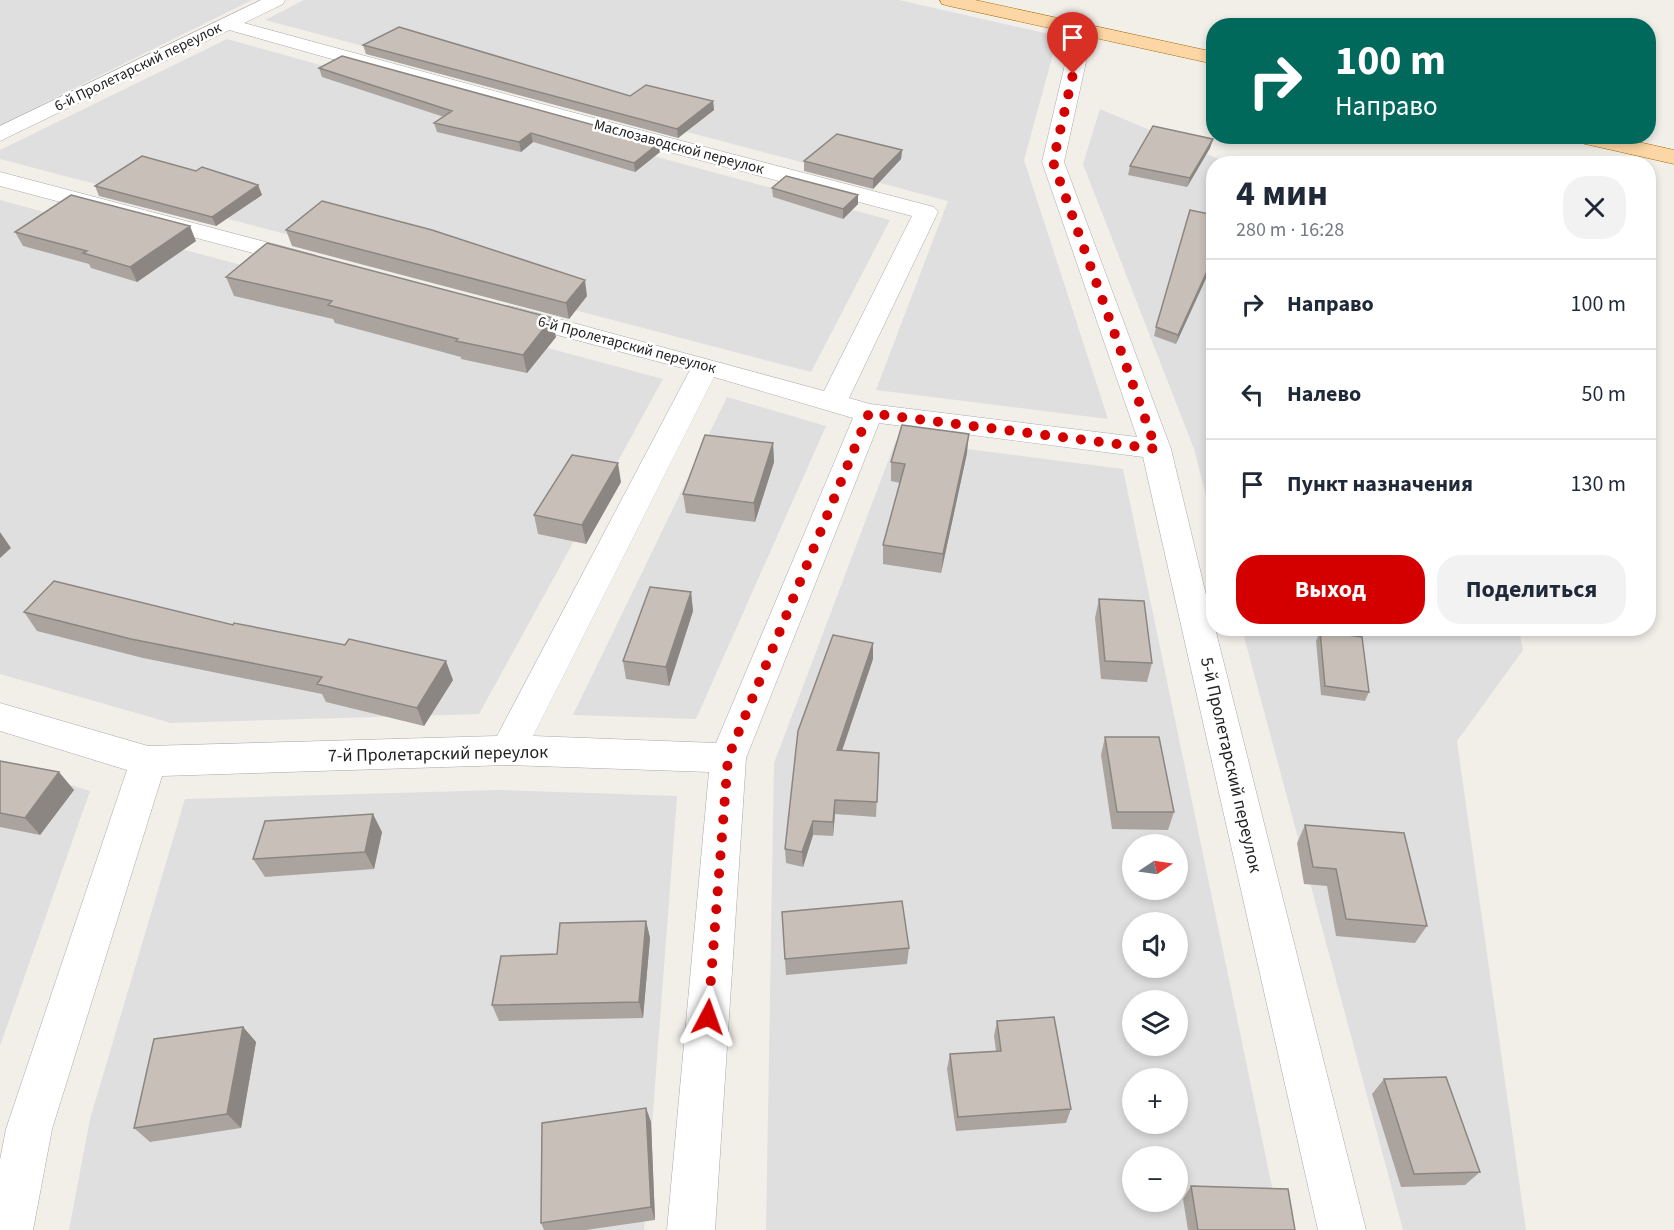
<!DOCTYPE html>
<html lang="ru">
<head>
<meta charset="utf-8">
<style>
  body { margin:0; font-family:"Source Sans 3",sans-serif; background:#f2f2f3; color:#1f2937; height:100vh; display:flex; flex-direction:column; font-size:22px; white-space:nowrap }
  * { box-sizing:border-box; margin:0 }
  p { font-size:20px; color:#747a83 }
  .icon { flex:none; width:33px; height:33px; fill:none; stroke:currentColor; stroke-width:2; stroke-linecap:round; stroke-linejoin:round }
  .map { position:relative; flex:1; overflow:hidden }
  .panel { position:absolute; left:1206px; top:156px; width:450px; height:480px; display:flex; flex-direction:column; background:#fff; border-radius:24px; box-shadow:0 3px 9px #0003 }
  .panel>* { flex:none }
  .hud { position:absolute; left:1206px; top:18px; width:450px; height:126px; border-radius:24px; box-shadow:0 3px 9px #0003; background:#00695c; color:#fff; overflow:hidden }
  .needle { width:39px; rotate:77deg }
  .fabs { position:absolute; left:1122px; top:834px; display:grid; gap:12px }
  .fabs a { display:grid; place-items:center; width:66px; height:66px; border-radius:50%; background:#fff; box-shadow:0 3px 9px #0003; font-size:30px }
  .pin { position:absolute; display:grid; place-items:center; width:51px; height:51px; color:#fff; margin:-62px -26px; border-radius:50% 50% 50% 0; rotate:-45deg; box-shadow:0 0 6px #0007 }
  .pin .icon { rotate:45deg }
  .me { position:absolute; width:66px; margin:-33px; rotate:4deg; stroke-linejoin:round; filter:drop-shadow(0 0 4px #0008) }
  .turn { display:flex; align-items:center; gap:21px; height:126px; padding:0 30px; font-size:27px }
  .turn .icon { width:78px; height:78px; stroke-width:2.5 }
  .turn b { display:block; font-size:42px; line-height:51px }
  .round { display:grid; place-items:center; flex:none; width:63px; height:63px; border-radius:24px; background:#f2f2f3 }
  .head { display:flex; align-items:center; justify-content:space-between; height:102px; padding:0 30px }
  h1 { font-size:36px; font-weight:700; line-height:45px }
  .action { display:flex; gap:12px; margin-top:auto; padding:12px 30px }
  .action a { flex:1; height:69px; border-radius:24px; background:#d40000; color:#fff; font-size:24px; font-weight:700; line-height:69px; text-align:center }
  .action a+a { background:#f2f2f3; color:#1f2937 }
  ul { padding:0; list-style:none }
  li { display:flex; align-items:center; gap:18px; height:90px; padding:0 30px; border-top:2px solid #e0e1e3 }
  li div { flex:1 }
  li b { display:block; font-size:22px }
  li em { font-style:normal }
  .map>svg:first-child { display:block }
  .residential { fill:#e0dfdf; fill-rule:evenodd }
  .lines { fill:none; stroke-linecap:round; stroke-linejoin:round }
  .minor-casing { stroke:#a9a9a9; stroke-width:1 }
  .major-casing { stroke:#a06b00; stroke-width:1 }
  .minor { fill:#fff; fill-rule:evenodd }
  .major { fill:#fcd6a4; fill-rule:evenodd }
  .wall { fill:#aba49e }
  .shaded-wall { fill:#8b8681 }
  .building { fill:#c7bfb8; stroke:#8b8681; stroke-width:1.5 }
  .route { stroke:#d40000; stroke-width:10; stroke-dasharray:0 18 }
  .labels { text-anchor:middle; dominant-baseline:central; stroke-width:5; stroke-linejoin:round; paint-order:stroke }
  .far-street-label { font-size:15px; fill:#222; stroke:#fff }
  .street-label { font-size:18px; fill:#222; stroke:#fff }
</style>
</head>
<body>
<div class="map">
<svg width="1674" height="1230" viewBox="0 0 1674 1230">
  <rect width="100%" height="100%" fill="#f2efe9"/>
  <path class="residential" d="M0,0H252L0,125Z
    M304,0H899L1058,36L1024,160L1108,419L876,390L948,201L265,20Z
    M227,39L395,86L890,220L811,372L0,159V150Z
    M1100,109L1228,163L1214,164L1213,523L1194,449L1083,164Z
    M0,200L663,379L479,714L171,723L0,674Z
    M727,397L826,426L696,719L573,715Z
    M896,440L1123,469L1281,1230H766L774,763ZM1132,844H1178V890H1132ZM1132,922H1178V968H1132ZM1132,1000H1178V1046H1132ZM1132,1078H1178V1124H1132ZM1132,1156H1178V1202H1132Z
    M1242,629H1519L1523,650L1457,741L1526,1230H1403Z
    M0,763L90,791L0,1046Z
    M499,790L677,796L644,1230H69L90,1119L185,799Z"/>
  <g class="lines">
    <defs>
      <path id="minor" d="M261,0H285L283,4L244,23L575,113L934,207L938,212L849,398L870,404L1137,437L1042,162L1073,30L1076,26H1090L1093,30L1064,162L1171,449L1214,628H1215L1366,1230H1318L1143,457L879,423L746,758L715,1230H667L709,772L508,765L162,776L52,1129L33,1230H0V1160L6,1129L127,770L0,731V703L148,746L497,736L690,370L500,320L496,314L500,308L509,306L518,308L824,391L912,216L559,123L229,30L0,141V126ZM714,377L853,418L716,743L533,736Z
        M0,172L315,255L318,260L315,265L306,267L0,186Z"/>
      <path id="major" d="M940,0H975L1214,52V64L949,6L942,4Z
        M1569,136H1612L1674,150V164L1572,141Z"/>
    </defs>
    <use href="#minor" class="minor-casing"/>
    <use href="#major" class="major-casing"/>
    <use href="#minor" class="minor"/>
    <use href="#major" class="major"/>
  </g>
  <path class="wall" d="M363,45L630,96L713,101L714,110L678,138L366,54Z
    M319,68L659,143L660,152L635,172L533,142L521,152L437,132L434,123L444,117L322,77Z
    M1213,139L1210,148L1187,187L1128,175L1130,166Z
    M902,150L901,159L873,189L804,171V161Z
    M196,171L258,185L262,195L216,226L99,196L95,186Z
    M772,188L858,204L843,219L773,197Z
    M1214,215L1176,344L1154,336L1156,327Z
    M286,230L587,296L569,319L292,246Z
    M15,232L196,241L137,282L91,268L89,264L23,246Z
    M226,277L556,337L527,373L461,359V357L335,323L333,319L234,296Z
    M773,443L774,462L755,522L686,513L683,494Z
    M967,453L941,573L883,564V545L900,483L891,481V462Z
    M621,482L586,544L538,534L534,515Z
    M691,592L693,611L669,686L626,679L623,661Z
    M1099,599L1152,663L1147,682L1101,679L1095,618Z
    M24,612L453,680L424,726L326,702L322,694L143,658L37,631Z
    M1378,628H1395L1393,632Z
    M1320,631L1369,692L1365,701L1321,695L1316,641Z
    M873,659L842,751L879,753L876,817L835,814L833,836L813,835L803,867L786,863L785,849Z
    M1105,737L1174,812L1168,830L1112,829L1101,755Z
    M0,761L74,790L40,835L0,827Z
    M1305,825L1427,926L1415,943L1336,936L1327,886L1304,884L1297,843Z
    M382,832L374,869L265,877L253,859Z
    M782,912L909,948L907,964L786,975Z
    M646,921L650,938L643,1018L499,1021L492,1005Z
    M997,1021L1071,1109L1066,1123L956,1131L947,1069L950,1054L996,1051L994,1036Z
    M243,1027L256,1042L241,1128L150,1142L134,1128Z
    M1384,1079L1480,1172L1465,1185L1401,1187L1372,1094Z
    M646,1108L651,1122L655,1220L586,1230H544L541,1223Z
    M1191,1186L1295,1230H1188L1183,1199Z"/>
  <path class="shaded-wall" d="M713,101L714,110L678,138L677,129Z
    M531,133L533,142L521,152L519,142Z
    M1213,139L1210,148L1187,187L1190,178Z
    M659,143L660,152L635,172L634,163Z
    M902,150L901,159L873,189V179Z
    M258,185L262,195L216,226L212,217Z
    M858,195V204L843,219V209Z
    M190,226L196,241L137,282L130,267Z
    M1214,256V261L1176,344L1178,335Z
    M585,280L587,296L569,319L566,303Z
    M552,318L556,337L527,373L523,355Z
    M969,434L967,453L941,573L943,554Z
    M773,443L774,462L755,522L754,503Z
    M618,463L621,482L586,544L582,525Z
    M0,532L11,548L0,558Z
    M691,592L693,611L669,686L666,667Z
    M873,643V659L837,765V750Z
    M446,661L453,680L424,726L417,708Z
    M59,772L74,790L40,835L25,818Z
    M835,800V814L833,836V822Z
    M373,814L382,832L374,869L365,852Z
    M813,821V835L803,867L802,852Z
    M646,921L650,938L643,1018L639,1002Z
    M243,1027L256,1042L241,1128L227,1114Z
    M646,1108L651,1122L655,1220L651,1207Z"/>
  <path class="building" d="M399,27L630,96L646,85L713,101L677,129L363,45Z
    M342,56L659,143L634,163L531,133L519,142L434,123L452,111L319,68Z
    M1153,126L1213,139L1190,178L1130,166Z
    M837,134L902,150L873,179L804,161Z
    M142,156L196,171L202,167L258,185L212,217L95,186Z
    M786,176L858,195L843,209L772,188Z
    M71,195L190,226L130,267L83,253L87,251L15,232Z
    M322,201L432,230L585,280L566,303L286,230Z
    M1190,210L1214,215V256L1178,335L1156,327Z
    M267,243L552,318L523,355L456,341L458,339L328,305L332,301L226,277Z
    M902,425L969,434L943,554L883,545L905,464L891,462Z
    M705,435L773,443L754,503L683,494Z
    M572,455L618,463L582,525L534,515Z
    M54,581L233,625L234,623L345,645L349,639L446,661L417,708L317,684L322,677L131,639L24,612Z
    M650,587L691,592L666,667L623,661Z
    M1099,599L1144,601L1152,663L1105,661Z
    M1320,631L1362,637L1369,692L1325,686Z
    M833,635L873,643L837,750L879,753L877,802L835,800L833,822L813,821L802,852L785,849L798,731Z
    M1105,737H1159L1174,812H1117Z
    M0,761L59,772L25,818L0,813Z
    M373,814L365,852L253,859L265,821Z
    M1305,825L1404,833L1427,926L1346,919L1336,869L1313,867Z
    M902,901L909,948L785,959L782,912Z
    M646,921L639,1002L492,1005L501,956L557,954L560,923Z
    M1054,1017L1071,1109L958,1117L950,1054L1001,1051L997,1021Z
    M243,1027L227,1114L134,1128L154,1039Z
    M1446,1077L1480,1172L1414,1174L1384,1079Z
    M646,1108L651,1207L541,1223L542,1123Z
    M1191,1186L1288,1189L1295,1230H1198Z"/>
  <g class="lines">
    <path class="route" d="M708,1017L728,758L869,413L1156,449L1053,162L1073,74"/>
  </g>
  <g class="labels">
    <g class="far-street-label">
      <text transform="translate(138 67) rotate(-26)">6-й Пролетарский переулок</text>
      <text transform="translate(679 147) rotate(15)">Маслозаводской переулок</text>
      <text transform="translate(627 345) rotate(15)">6-й Пролетарский переулок</text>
    </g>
    <g class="street-label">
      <text transform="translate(438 754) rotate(-1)">7-й Пролетарский переулок</text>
      <text transform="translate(1231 765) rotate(77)">5-й Пролетарский переулок</text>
    </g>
  </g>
</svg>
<div class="fabs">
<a><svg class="needle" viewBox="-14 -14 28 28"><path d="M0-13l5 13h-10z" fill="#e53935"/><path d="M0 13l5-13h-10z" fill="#747a83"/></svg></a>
<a><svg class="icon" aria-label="sound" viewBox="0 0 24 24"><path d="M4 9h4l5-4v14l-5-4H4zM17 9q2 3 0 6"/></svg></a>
<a><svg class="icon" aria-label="layers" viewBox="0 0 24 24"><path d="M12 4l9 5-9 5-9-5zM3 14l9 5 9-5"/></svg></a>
<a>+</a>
<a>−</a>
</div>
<div class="pin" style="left:1073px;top:74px;background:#d93025"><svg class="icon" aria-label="arrive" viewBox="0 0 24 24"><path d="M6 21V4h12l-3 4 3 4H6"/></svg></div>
<svg class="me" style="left:708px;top:1017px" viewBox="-20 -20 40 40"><path d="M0-17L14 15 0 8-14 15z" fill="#d40000" stroke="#fff" stroke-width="4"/></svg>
<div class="hud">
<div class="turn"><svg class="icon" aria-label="right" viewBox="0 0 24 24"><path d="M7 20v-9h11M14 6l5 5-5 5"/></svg><div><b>100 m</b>Направо</div></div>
</div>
<section class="panel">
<div class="head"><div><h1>4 мин</h1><p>280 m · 16:28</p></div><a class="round"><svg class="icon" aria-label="close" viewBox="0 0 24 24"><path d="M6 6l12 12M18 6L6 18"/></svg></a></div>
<ul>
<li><svg class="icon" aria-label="right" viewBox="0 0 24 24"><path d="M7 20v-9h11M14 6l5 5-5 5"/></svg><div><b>Направо</b></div><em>100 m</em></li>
<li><svg class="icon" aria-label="left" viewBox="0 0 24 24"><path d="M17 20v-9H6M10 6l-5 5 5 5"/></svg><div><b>Налево</b></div><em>50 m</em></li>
<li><svg class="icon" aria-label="arrive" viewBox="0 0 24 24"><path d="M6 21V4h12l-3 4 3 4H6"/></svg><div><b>Пункт назначения</b></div><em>130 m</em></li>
</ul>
<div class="action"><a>Выход</a><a>Поделиться</a></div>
</section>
</div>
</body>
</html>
